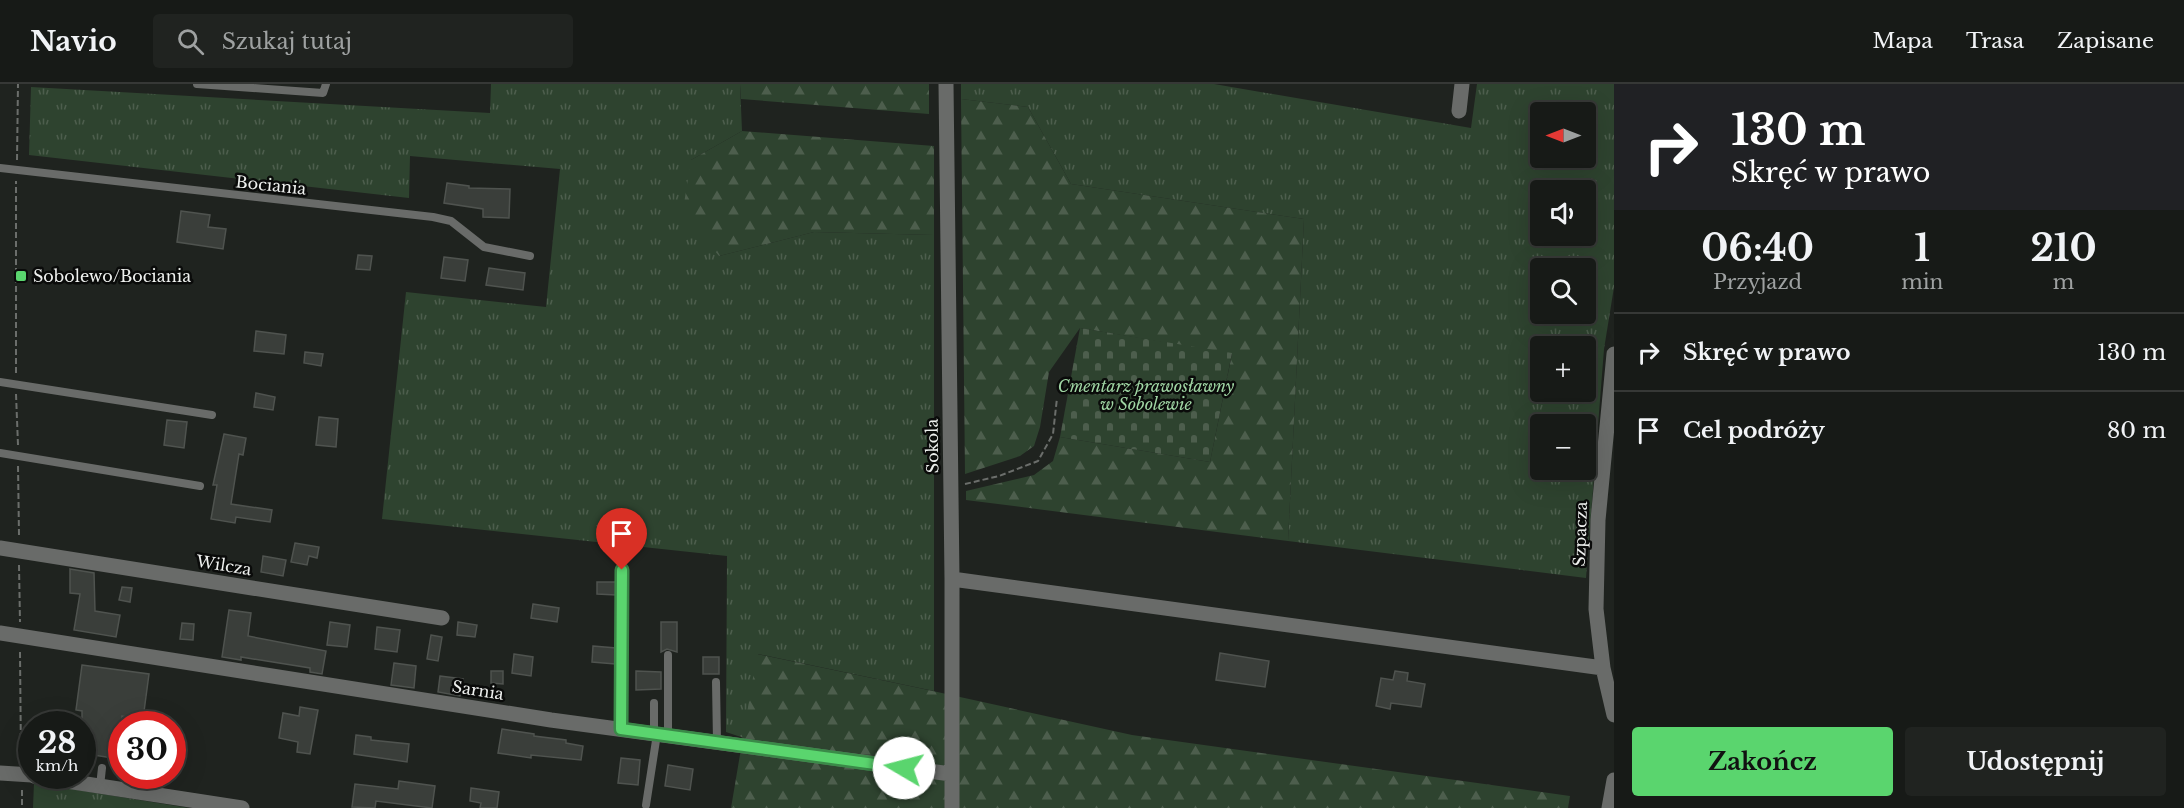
<!DOCTYPE html>
<html lang="pl">
<head>
<meta charset="utf-8">
<style>
  body { margin:0; font-family:"Libre Baskerville",serif; background:#202320; color:#f1f3f6; height:100vh; display:flex; flex-direction:column; font-size:22px; white-space:nowrap }
  * { box-sizing:border-box; margin:0 }
  p { font-size:20px; color:#9ea1a1 }
  .icon { flex:none; width:33px; height:33px; fill:none; stroke:currentColor; stroke-width:2; stroke-linecap:round; stroke-linejoin:round }
  .map { position:relative; flex:1; overflow:hidden }
  .drawer { display:flex; flex-direction:column; background:#171a17; width:570px }
  .drawer>* { flex:none }
  .top-card { background:#202124; color:#fff; overflow:hidden }
  .needle { width:39px; rotate:270deg }
  .tools { position:absolute; left:1530px; top:18px; display:grid; gap:12px }
  .tools a { display:grid; place-items:center; width:66px; height:66px; border-radius:6px; background:#171a17; box-shadow:0 6px 24px #0002,0 0 0 2px #363836; font-size:30px }
  .speed { position:absolute; left:18px; top:627px; display:flex; gap:12px; font-size:30px; font-weight:700; text-align:center }
  .speed>* { display:grid; place-content:center; width:78px; height:78px; border-radius:50%; background:#171a17; box-shadow:0 6px 24px #0002,0 0 0 2px #363836; line-height:1 }
  .speed small { font-size:15px; font-weight:400 }
  .speed .limit { border:9px solid #d22; background:#fff; color:#111 }
  .pin { position:absolute; display:grid; place-items:center; width:51px; height:51px; color:#fff; margin:-62px -26px; border-radius:50% 50% 50% 0; rotate:-45deg; box-shadow:0 0 6px #0007 }
  .pin .icon { rotate:45deg }
  .me { position:absolute; width:66px; margin:-33px; rotate:278deg; stroke-linejoin:round; filter:drop-shadow(0 0 4px #0008) }
  .turn { display:flex; align-items:center; gap:21px; height:126px; padding:0 18px; font-size:27px }
  .turn .icon { width:78px; height:78px; stroke-width:2.5 }
  .turn b { display:block; font-size:42px; line-height:51px }
  .eta { display:flex; justify-content:space-evenly; align-items:center; height:102px; text-align:center }
  .eta b { font-size:36px; font-weight:800; line-height:42px }
  .action { display:flex; gap:12px; margin-top:auto; padding:12px 18px }
  .action a { flex:1; height:69px; border-radius:6px; background:#5ad56e; color:#111; font-size:24px; font-weight:800; line-height:69px; text-align:center }
  .action a+a { background:#202320; color:#f1f3f6 }
  ul { padding:0; list-style:none }
  li { display:flex; align-items:center; gap:18px; height:78px; padding:0 18px; border-top:2px solid #363836 }
  li div { flex:1 }
  li b { display:block; font-size:22px }
  li em { font-style:normal }
  header { display:flex; align-items:center; gap:36px; box-sizing:border-box; height:84px; padding:0 30px; background:#171a17; border-bottom:2px solid #363836 }
  header strong { font-size:28px }
  nav { display:flex; gap:33px; margin-inline-start:auto; font-size:21px }
  .search { width:420px; height:54px; background:#202320; display:flex; align-items:center; gap:15px; box-sizing:border-box; padding:0 21px; border-radius:6px; color:#9ea1a1; font-size:22px }
  main { display:flex; flex:1; min-height:0 }
  .map>svg:first-child { display:block }
  .grass { fill:url(#grass-tufts); fill-rule:evenodd }
  .forest { fill:url(#forest-firs) }
  .cemetery { fill:url(#cemetery-stones) }
  .building { fill:#3a3e3a; stroke:#4f534f; stroke-width:1.5 }
  .lines { fill:none; stroke-linecap:round; stroke-linejoin:round }
  .path { stroke:#6b6e6b; stroke-width:2; stroke-dasharray:6 3; stroke-linecap:butt }
  .service { stroke:#696b69; stroke-width:8 }
  .minor { stroke:#696b69; stroke-width:15 }
  .route-casing { stroke:#3a8a48; stroke-width:15 }
  .route { stroke:#5ad56e; stroke-width:10 }
  .poi-dot { fill:#5ad56e; stroke:#0a0b0a; stroke-width:2 }
  .labels { text-anchor:middle; dominant-baseline:central; stroke-width:5; stroke-linejoin:round; paint-order:stroke }
  .street-label { font-size:16px; fill:#eef0ee; stroke:#0a0b0a }
  .poi-label { font-size:16px; fill:#eef0ee; stroke:#0a0b0a; text-anchor:start }
  .park-label { font-size:16px; font-style:italic; fill:#a0d6a4; stroke:#0a0b0a }
</style>
</head>
<body>
<header>
<strong>Navio</strong>
<div class="search"><svg class="icon" aria-label="search" viewBox="0 0 24 24"><circle cx="10" cy="10" r="6"/><path d="M15 15l6 6"/></svg>Szukaj tutaj</div>
<nav><a>Mapa</a><a>Trasa</a><a>Zapisane</a></nav>
</header>
<main>
<div class="map">
<svg width="1614" height="724" viewBox="0 0 1614 724">
  <defs>
    <pattern id="grass-tufts" width="24" height="20" patternUnits="userSpaceOnUse" patternTransform="scale(1.5)"><rect width="24" height="20" fill="#2e432f"/><path d="M3 7l-1-3M5 7V3M7 7l1-3M15 17l-1-3M17 17v-4M19 17l1-3" fill="none" stroke="#4d5e4d"/></pattern>
    <pattern id="forest-firs" width="22" height="20" patternUnits="userSpaceOnUse" patternTransform="scale(1.5)"><rect width="22" height="20" fill="#2e432f"/><path d="M5 1l3.5 6h-7zM16 11l3.5 6h-7z" fill="#4d5e4d"/></pattern>
    <pattern id="cemetery-stones" width="16" height="16" patternUnits="userSpaceOnUse" patternTransform="scale(1.5)"><rect width="16" height="16" fill="#2e432f"/><path d="M2 7V4a2 2 0 0 1 4 0v3zM10 15v-3a2 2 0 0 1 4 0v3z" fill="#4d5e4d"/></pattern>
  </defs>
  <rect width="100%" height="100%" fill="#1f231f"/>
  <path class="grass" d="M491,0H740L742,47L691,76L719,172L814,148L934,151V607L758,570L744,654L726,648L727,472L382,435L406,208L546,223L560,85L410,72L409,114L29,71L31,3L490,29Z
    M961,0H1214L1471,44L1477,0H1614V203L1604,265L1586,494L1288,457L1304,135L1071,100L1028,23L961,15ZM1540,28H1586V74H1540ZM1540,106H1586V152H1540ZM1540,184H1586V230H1540ZM1540,262H1586V308H1540ZM1540,340H1586V386H1540Z
    M34,699L189,724H33Z"/>
  <path class="forest" d="M740,0H929V30L741,15Z
    M961,15L1028,23L1071,100L1304,135L1288,457L966,416V407L1034,391L1053,377L1060,353L1210,378L1232,270L1080,244L1049,288L1040,343L1034,362L1020,372L965,390Z
    M742,47L934,62V151L814,148L719,172L683,126L691,76Z
    M757,570L919,604L1132,651L1570,712L1568,724H731Z"/>
  <path class="cemetery" d="M1080,244L1232,269L1210,378L1060,353Z"/>
  <path class="building" d="M447,99L469,102V104L510,105L509,134L483,133V125L444,119Z
    M181,127L210,131L208,143L226,145L223,165L177,158Z
    M358,171L372,172L370,186L356,185Z
    M444,173L468,176L465,197L441,194Z
    M489,184L525,189L523,206L486,201Z
    M256,247L286,251L284,270L254,267Z
    M305,268L323,270L321,282L304,279Z
    M256,309L275,313L273,326L254,323Z
    M319,333L338,335L336,363L316,361Z
    M167,336L187,338L184,364L164,361Z
    M224,350L246,354L243,371L239,370L231,420L272,426L270,438L236,433L235,439L211,435L217,401H213Z
    M295,459L319,463L317,474L309,472L307,481L291,478Z
    M263,472L286,476L283,492L261,488Z
    M70,485L94,489L95,527L120,531L116,553L74,546L80,510L70,509Z
    M597,498H616V511L597,510Z
    M122,503L132,504L130,518L119,516Z
    M533,520L559,524L557,538L531,534Z
    M229,526L251,529L248,552L326,567L322,590L310,588V584L241,573V576L222,573Z
    M330,538L350,541L347,563L327,561Z
    M458,538L477,541L475,553L457,551Z
    M661,538H677V568L667,565L661,568Z
    M182,539L194,540L193,556L180,555Z
    M377,543L400,546L397,568L375,565Z
    M431,551L442,553L438,577L427,575Z
    M593,562L616,564L615,580L592,578Z
    M1220,569L1269,577L1265,603L1216,596Z
    M514,570L533,573L531,592L512,589Z
    M703,573H719V590H703Z
    M394,579L416,582L414,604L391,601Z
    M82,581L149,590L143,635L122,632V665L119,675L87,670L82,646V627L76,626Z
    M491,587H503V600L491,599Z
    M636,587L661,588V605L636,606Z
    M1395,587L1408,589L1407,597L1425,600L1421,623L1391,619L1390,625L1376,622L1381,594L1393,596Z
    M440,592L463,595L460,612L438,608Z
    M300,623L318,626L310,670L297,668L298,658L279,654L283,629L299,632Z
    M502,645L534,650V652L566,656V659L583,662L581,676L531,671V674L498,669Z
    M356,651L371,653V656L409,660L407,678L354,670Z
    M621,674L640,676L638,701L618,699Z
    M668,681L693,685L690,706L665,702Z
    M399,697L435,702L432,724L376,717L375,724L352,723L355,700L398,705Z
    M471,704L499,708L497,724H480L481,719L470,717Z"/>
  <g class="lines">
    <path class="path" d="M17,76L18,0
      M16,289V97
      M16,310L18,361
      M18,382L19,451
      M965,400L999,392L1038,377L1053,350L1057,314
      M19,481L20,538
      M20,568L21,676
      M22,706V724"/>
    <path class="service" d="M197,0L323,9L326,0
      M0,84L433,133L451,137L484,163L530,172
      M0,298L212,331
      M0,369L200,402
      M716,598L717,658
      M621,645L622,486
      M654,650V619
      M668,652V571
      M100,702L102,684
      M646,721L657,650"/>
    <path class="minor" d="M946,0L952,495V724
      M1459,27L1462,0
      M1614,270L1598,436L1596,525L1603,584L1614,631
      M0,464L442,534
      M952,495L1603,584
      M0,549L551,636L951,690
      M0,689L32,691
      M34,692L242,724
      M1609,724L1614,696"/>
  </g>
  <g class="lines">
    <defs>
      <path id="route" d="M622,486L621,645L904,684"/>
    </defs>
    <use href="#route" class="route-casing"/>
    <use href="#route" class="route"/>
  </g>
  <rect class="poi-dot" x="15" y="186" width="12" height="12" rx="3"/>
  <g class="labels">
    <g class="street-label">
      <text transform="translate(271 101) rotate(6)">Bociania</text>
      <text transform="translate(932 362) rotate(-91)">Sokola</text>
      <text transform="translate(1580 450) rotate(-88)">Szpacza</text>
      <text transform="translate(224 481) rotate(9)">Wilcza</text>
      <text transform="translate(478 606) rotate(9)">Sarnia</text>
    </g>
    <g class="poi-label">
      <text x="33" y="192">Sobolewo/Bociania</text>
    </g>
    <g class="park-label">
      <text x="1146" y="302">Cmentarz prawosławny<tspan x="1146" dy="18">w Sobolewie</tspan></text>
    </g>
  </g>
</svg>
<div class="tools">
<a><svg class="needle" viewBox="-14 -14 28 28"><path d="M0-13l5 13h-10z" fill="#e53935"/><path d="M0 13l5-13h-10z" fill="#9ea1a1"/></svg></a>
<a><svg class="icon" aria-label="sound" viewBox="0 0 24 24"><path d="M4 9h4l5-4v14l-5-4H4zM17 9q2 3 0 6"/></svg></a>
<a><svg class="icon" aria-label="search" viewBox="0 0 24 24"><circle cx="10" cy="10" r="6"/><path d="M15 15l6 6"/></svg></a>
<a>+</a>
<a>−</a>
</div>
<div class="speed"><div>28<small>km/h</small></div><div class="limit">30</div></div>
<div class="pin" style="left:622px;top:486px;background:#d93025"><svg class="icon" aria-label="arrive" viewBox="0 0 24 24"><path d="M6 21V4h12l-3 4 3 4H6"/></svg></div>
<svg class="me" style="left:904px;top:684px" viewBox="-20 -20 40 40"><circle r="19" fill="#fff"/><path d="M0-13L10 11 0 6-10 11z" fill="#5ad56e"/></svg>
</div>
<section class="drawer">
<div class="top-card">
<div class="turn"><svg class="icon" aria-label="right" viewBox="0 0 24 24"><path d="M7 20v-9h11M14 6l5 5-5 5"/></svg><div><b>130 m</b>Skręć w prawo</div></div>
</div>
<div class="eta">
<div><b>06:40</b><p>Przyjazd</p></div>
<div><b>1</b><p>min</p></div>
<div><b>210</b><p>m</p></div>
</div>
<ul>
<li><svg class="icon" aria-label="right" viewBox="0 0 24 24"><path d="M7 20v-9h11M14 6l5 5-5 5"/></svg><div><b>Skręć w prawo</b></div><em>130 m</em></li>
<li><svg class="icon" aria-label="arrive" viewBox="0 0 24 24"><path d="M6 21V4h12l-3 4 3 4H6"/></svg><div><b>Cel podróży</b></div><em>80 m</em></li>
</ul>
<div class="action"><a>Zakończ</a><a>Udostępnij</a></div>
</section>
</main>
</body>
</html>
